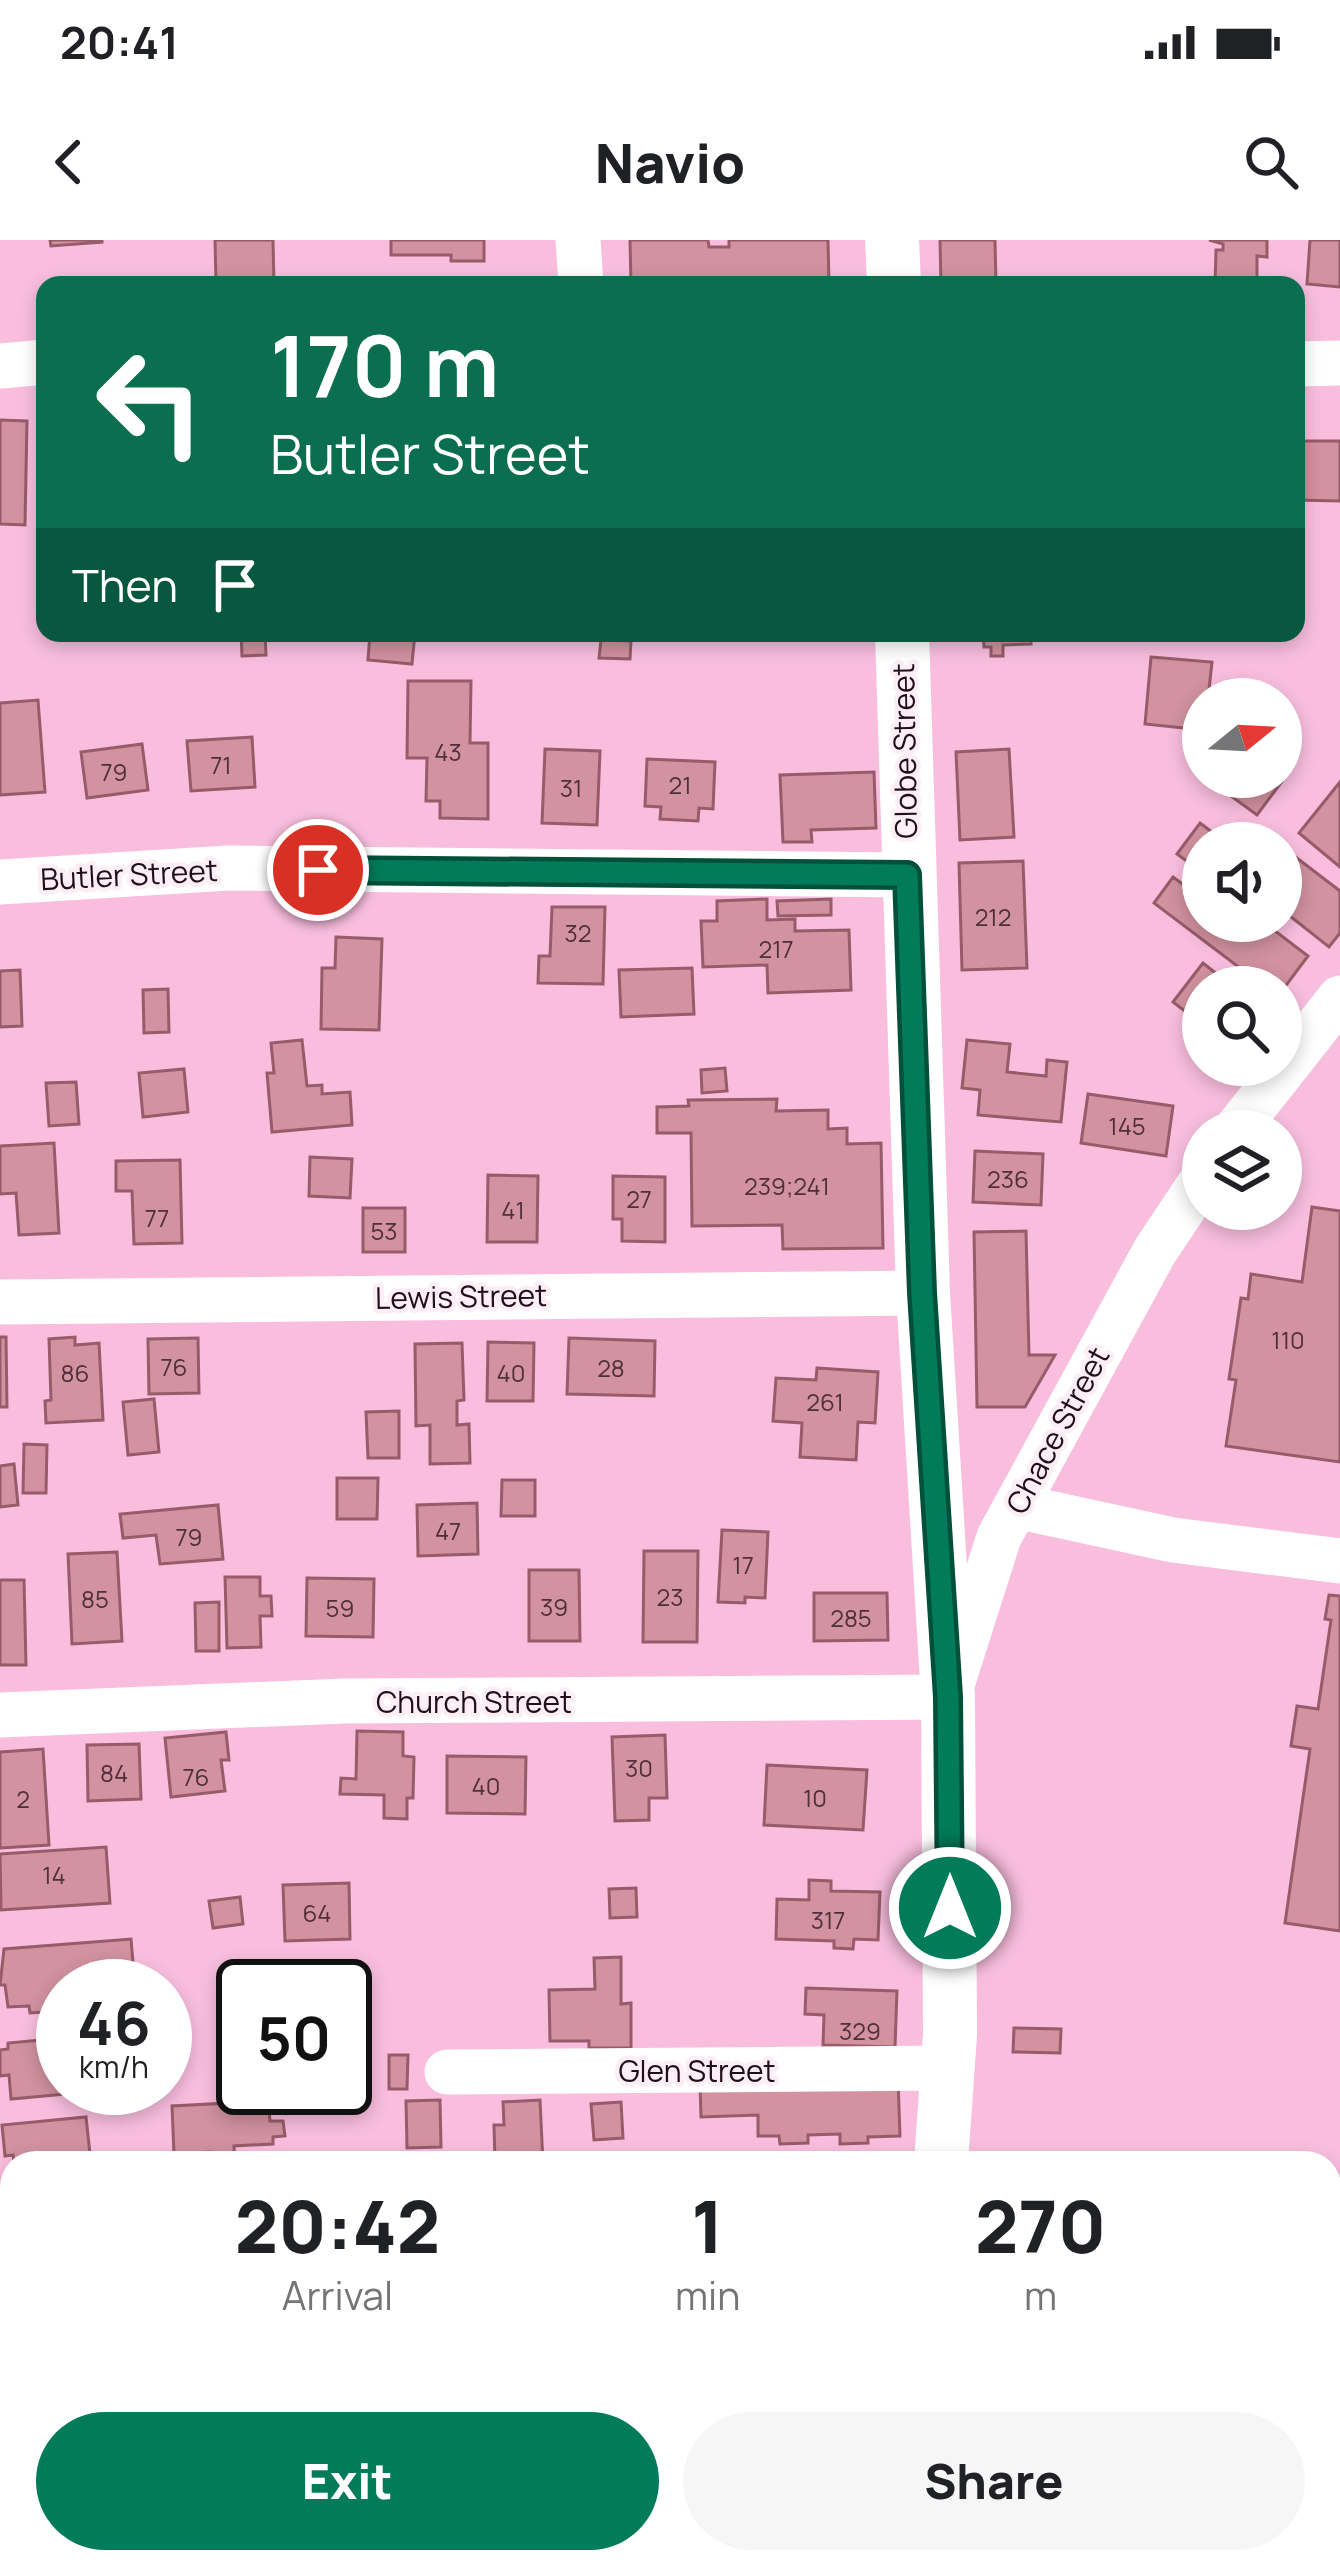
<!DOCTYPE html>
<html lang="en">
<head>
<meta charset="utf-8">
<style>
  body { margin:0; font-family:Manrope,sans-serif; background:#f6f6f6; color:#202124; height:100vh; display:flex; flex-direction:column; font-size:45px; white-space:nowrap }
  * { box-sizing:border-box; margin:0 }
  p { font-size:39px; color:#757577 }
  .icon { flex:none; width:66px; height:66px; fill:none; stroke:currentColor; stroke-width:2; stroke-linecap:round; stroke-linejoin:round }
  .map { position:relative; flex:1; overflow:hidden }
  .details { position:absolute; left:0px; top:1911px; width:1341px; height:423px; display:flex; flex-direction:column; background:#fff; border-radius:36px 36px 0 0; box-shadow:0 6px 18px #0003 }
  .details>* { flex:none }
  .banner { position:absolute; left:36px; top:36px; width:1269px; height:366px; border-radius:24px; box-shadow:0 6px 18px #0003; background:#0b6e4f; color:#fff; overflow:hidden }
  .needle { width:78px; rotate:72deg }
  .fabs { position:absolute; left:1182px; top:438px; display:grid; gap:24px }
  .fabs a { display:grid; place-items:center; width:120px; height:120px; border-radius:50%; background:#fff; box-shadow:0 6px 18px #0003; font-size:60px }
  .speed { position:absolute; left:36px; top:1719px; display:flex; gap:24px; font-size:60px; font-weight:700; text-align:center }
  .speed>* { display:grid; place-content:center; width:156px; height:156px; border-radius:50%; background:#fff; box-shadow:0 6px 18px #0003; line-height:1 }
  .speed small { font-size:30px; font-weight:400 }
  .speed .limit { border:6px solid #111; border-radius:18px; background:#fff; color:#111 }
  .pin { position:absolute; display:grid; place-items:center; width:102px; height:102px; color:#fff; margin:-51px; border:6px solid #fff; border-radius:50%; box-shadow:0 3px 12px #0007 }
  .me { position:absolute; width:132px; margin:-66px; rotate:0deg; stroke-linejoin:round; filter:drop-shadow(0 0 9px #0008) }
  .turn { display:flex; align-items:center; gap:42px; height:252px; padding:0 36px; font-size:54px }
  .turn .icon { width:156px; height:156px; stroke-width:2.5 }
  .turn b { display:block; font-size:84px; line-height:102px }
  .then { display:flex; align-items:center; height:114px; padding:0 36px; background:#0003; gap:24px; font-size:45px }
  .eta { display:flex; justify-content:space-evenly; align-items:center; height:204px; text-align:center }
  .eta b { font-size:72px; font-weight:800; line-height:84px }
  .cta { display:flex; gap:24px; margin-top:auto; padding:24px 36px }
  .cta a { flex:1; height:138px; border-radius:72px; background:#017b59; color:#fff; font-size:48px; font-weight:800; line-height:138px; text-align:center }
  .cta a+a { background:#f6f6f6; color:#202124 }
  .status { display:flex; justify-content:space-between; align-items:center; height:84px; padding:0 60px; background:#fff; direction:ltr }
  .status svg { height:33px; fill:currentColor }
  header { display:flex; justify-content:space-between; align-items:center; height:156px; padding:0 36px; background:#fff; font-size:54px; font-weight:800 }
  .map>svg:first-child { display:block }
  .building { fill:#d2929f; stroke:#975b69; stroke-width:3 }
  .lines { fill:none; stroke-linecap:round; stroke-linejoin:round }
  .minor { stroke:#fff; stroke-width:45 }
  .major { stroke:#fff; stroke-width:54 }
  .route-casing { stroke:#01503a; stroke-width:30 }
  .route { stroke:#017b59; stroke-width:21 }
  .labels { text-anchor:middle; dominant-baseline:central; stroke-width:9; stroke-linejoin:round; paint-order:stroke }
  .number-label { font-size:24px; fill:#4e2f3a }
  .street-label { font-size:30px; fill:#220e19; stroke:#fbeff5 }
</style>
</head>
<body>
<div class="status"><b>20:41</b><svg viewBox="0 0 49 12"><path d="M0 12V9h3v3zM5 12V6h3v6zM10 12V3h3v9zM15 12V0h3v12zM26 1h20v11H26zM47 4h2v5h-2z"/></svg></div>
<header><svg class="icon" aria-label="back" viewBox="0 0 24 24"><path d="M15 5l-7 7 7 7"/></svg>Navio<svg class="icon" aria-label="search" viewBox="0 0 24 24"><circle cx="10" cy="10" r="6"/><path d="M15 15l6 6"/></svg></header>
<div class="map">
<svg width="1340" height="2332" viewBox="0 0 1340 2332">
  <rect width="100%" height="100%" fill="#f9bede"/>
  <path class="building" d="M50,0H102V2L51,6Z
    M215,0H273L274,45H216Z
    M391,0H484V21H451V15H391Z
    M630,0H708L709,7H729V0H828L829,45H631Z
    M940,0H995L996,45H941Z
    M1209,0H1267V17L1257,16V45H1215L1216,10H1223V4Z
    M1310,0H1340V47L1307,44Z
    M0,180L27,181L25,285L0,284Z
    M1296,201H1340V261L1296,260Z
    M241,393H265L266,415L242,416Z
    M370,393H415L412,424L368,420Z
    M983,393H1031V404L1003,405V416H991V407H984Z
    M601,400L631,401L630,419L599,418Z
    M1151,417L1212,422L1208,459H1203V490L1145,484Z
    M408,441H471L470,503H488V579L440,578V561H426L427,518H407Z
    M38,460L45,552L0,555V463Z
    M1281,496L1296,503L1286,525L1292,528L1257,575L1224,551L1234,537H1281Z
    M252,497L255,547L191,551L187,501Z
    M142,504L148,550L87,558L81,512Z
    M545,509L600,511L597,585L542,583Z
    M1009,509L1014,597L960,600L956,512Z
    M647,519L715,522L713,569L699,568L698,581L660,579L661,567L645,566Z
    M874,532L876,588L811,590L812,602H783L780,535Z
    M1340,542V627L1299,593Z
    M1200,583L1225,602L1203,603V633L1177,614Z
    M1289,612L1340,651V693L1329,707L1281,669V623Z
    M1023,621L1027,728L962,730L959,623Z
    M1173,637L1203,659V681H1262L1308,716L1281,752V747H1265L1154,663Z
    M767,659V680L795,679V691L849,690L851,750L768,753L767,725L703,727L701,681H717V661Z
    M831,659V675L778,676L777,661Z
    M552,667H605L603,744L538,743L539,716H550Z
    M336,697L382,699L379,790L321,789L322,728H335Z
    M1203,723L1233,747H1203V785L1173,762Z
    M692,728L694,774L621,777L619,730Z
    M20,730L22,786L0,787V731Z
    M168,749L169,792L144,793L143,750Z
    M302,800L307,846L322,845V854L350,852L352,885L272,892L267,833H274L271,803Z
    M967,800L1010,804L1007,832L1046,836L1047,820L1067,822L1061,882L978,875L980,850L962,848Z
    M725,828L727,851L702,853L701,830Z
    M184,829L188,872L143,877L139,833Z
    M76,842L79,884L49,886L46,843Z
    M1088,854L1173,866L1166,916L1081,903Z
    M777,859L776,871L828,870V889L847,888V904L881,903L883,1008L783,1009L782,985L692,986L691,893H657V867L689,866L688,860Z
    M54,903L59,993L19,995L16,953L0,954V906Z
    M975,911L1043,914L1041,965L973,962Z
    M310,917L352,919L350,958L309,956Z
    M180,920L182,1003L134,1004L132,951H116V921Z
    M488,935L538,936L537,1002H487Z
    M613,936L665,937V1002L622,1001V979H613Z
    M1312,967L1340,971V1222L1226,1206L1236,1140L1229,1139L1241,1058L1248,1059L1251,1034L1302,1042Z
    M363,968H405V1012H363Z
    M1026,991L1029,1115H1055L1025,1167H977L974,992Z
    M0,1097H6L7,1167H0Z
    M75,1097V1105L99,1103L103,1180L46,1183L45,1161L51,1160L49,1099Z
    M198,1098L199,1153L149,1154L148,1099Z
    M569,1098L655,1101L654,1156L567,1154Z
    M488,1102L534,1103L533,1161H487Z
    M462,1103L464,1160L457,1161V1185L469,1184L470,1223L430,1224V1185L416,1186L415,1104Z
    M817,1128L878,1132L875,1183L858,1182L856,1220L800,1217L802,1183L773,1181L776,1138L816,1140Z
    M154,1159L159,1212L128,1215L123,1162Z
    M399,1171V1218H368L366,1172Z
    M24,1204L47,1205L46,1253H23Z
    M14,1224L18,1265L0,1267V1226Z
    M337,1238H378L377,1279H337Z
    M502,1240H535V1276H501Z
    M477,1263L478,1314L418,1316L417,1265Z
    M218,1265L223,1319L160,1324L156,1295L123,1298L120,1274Z
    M722,1290L768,1292L765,1358L745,1357V1363L718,1362Z
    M644,1311H698L697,1402H643Z
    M117,1312L122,1401L72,1404L68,1314Z
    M529,1330H579L580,1401H529Z
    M225,1337H260V1356H271L272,1376H260L261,1407L227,1408Z
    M307,1338L374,1339L373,1397L306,1396Z
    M0,1340H24L26,1425H0Z
    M814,1353H887L888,1400L814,1401Z
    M1329,1355L1340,1356V1691L1285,1683L1310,1509L1291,1506L1297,1466L1318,1469L1331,1380L1325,1379Z
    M219,1362V1411H196L195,1363Z
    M357,1491L403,1492V1516L414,1517L413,1558H407V1579L384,1578V1555L340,1554L341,1538L356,1539Z
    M226,1492L229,1520H221L225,1551L171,1557L165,1498Z
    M665,1495L667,1558H649V1580L615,1581L612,1497Z
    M139,1504L141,1559L88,1561L87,1505Z
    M43,1509L49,1605L0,1608V1512Z
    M447,1516L526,1517L525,1574L447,1573Z
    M767,1525L867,1530L863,1590L764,1585Z
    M106,1607L110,1663L1,1670L0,1614Z
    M809,1640L831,1641V1651L880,1652L878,1700L854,1699L853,1709L834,1708V1701L776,1699L777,1659L809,1660Z
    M349,1643L350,1699L285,1701L283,1645Z
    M636,1648L637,1677L610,1678L609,1649Z
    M240,1657L243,1684L213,1688L209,1661Z
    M131,1699L135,1746H63L61,1771L30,1773L29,1766L8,1767L5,1745H0L4,1709Z
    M621,1717V1764L631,1763V1808H589V1801H550L549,1750L595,1749L594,1718Z
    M806,1748L897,1751L895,1807L823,1805L824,1775L805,1774Z
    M1014,1788L1061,1789L1060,1813L1013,1812Z
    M63,1798V1848H87L88,1852L11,1859L9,1835L0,1836V1810L8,1809V1803Z
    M389,1815H408L407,1849H389Z
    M898,1838L900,1896L868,1897V1903L840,1904V1894L808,1895V1903L780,1904L779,1896H758V1875L701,1877L700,1844Z
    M440,1860L441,1907L407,1908L406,1861Z
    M540,1860L543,1923H495L494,1885H504L503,1862Z
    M268,1861L270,1881H283L285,1896L273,1897V1904L234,1906L235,1923H210V1912L174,1914L172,1866Z
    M621,1862L623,1898L594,1900L591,1864Z
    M86,1877L91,1923H14L13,1915L5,1916L2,1885Z
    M643,1916V1923H600V1917Z"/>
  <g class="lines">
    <path class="minor" d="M578,0L581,45
      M1296,124L1340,123
      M0,126L45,122
      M0,642L228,628L907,635
      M1235,891L1340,758
      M0,1062L923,1053
      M1016,1266L1173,1300L1340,1321
      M0,1475L344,1461L948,1457L999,1297L1155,1011L1203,939
      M447,1832L947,1828
      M1329,2290L1340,2289
      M1025,2332L1028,2322"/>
    <path class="major" d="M892,0L894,45
      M902,393L923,1053L948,1457L950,1794L941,1923
      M932,2322V2332"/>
  </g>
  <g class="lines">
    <defs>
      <path id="route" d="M318,630L907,635L922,1053L948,1457L950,1668"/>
    </defs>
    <use href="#route" class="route-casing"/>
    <use href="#route" class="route"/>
  </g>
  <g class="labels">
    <g class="number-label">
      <text x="448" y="511">43</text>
      <text x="221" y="524">71</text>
      <text x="114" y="531">79</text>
      <text x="680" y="544">21</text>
      <text x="571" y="547">31</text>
      <text x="993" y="676">212</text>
      <text x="578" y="692">32</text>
      <text x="776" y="708">217</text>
      <text x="1127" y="885">145</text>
      <text x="1008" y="938">236</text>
      <text x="787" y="945">239;241</text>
      <text x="639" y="958">27</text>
      <text x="513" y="969">41</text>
      <text x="157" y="977">77</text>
      <text x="384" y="990">53</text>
      <text x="1288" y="1099">110</text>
      <text x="174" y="1126">76</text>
      <text x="611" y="1127">28</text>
      <text x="75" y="1132">86</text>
      <text x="511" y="1132">40</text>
      <text x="825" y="1161">261</text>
      <text x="448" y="1290">47</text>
      <text x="189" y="1296">79</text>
      <text x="743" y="1324">17</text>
      <text x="670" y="1356">23</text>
      <text x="95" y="1358">85</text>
      <text x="554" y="1366">39</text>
      <text x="340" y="1367">59</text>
      <text x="851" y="1377">285</text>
      <text x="639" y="1527">30</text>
      <text x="114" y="1532">84</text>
      <text x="196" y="1536">76</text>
      <text x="486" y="1545">40</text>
      <text x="815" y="1557">10</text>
      <text x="23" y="1558">2</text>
      <text x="54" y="1634">14</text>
      <text x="317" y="1672">64</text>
      <text x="828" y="1679">317</text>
      <text x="860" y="1790">329</text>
    </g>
    <g class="street-label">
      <text transform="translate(904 511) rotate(-91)">Globe Street</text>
      <text transform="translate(129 634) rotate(-3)">Butler Street</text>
      <text transform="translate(461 1056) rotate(-1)">Lewis Street</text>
      <text transform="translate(1057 1190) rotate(-62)">Chace Street</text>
      <text x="474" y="1461">Church Street</text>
      <text x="697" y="1830">Glen Street</text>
    </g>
  </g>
</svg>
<div class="fabs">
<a><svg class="needle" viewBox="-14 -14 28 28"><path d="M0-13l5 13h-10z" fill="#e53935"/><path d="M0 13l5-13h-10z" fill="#757577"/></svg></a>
<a><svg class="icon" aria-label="sound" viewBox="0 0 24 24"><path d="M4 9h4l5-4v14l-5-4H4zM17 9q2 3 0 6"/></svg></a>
<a><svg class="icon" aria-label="search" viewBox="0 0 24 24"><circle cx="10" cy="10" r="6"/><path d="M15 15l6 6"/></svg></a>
<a><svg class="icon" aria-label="layers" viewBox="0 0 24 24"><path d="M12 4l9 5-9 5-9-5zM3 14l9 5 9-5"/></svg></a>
</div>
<div class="speed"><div>46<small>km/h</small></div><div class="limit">50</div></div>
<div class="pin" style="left:318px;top:630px;background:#d93025"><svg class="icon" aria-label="arrive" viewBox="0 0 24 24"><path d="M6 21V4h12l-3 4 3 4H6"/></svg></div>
<svg class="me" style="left:950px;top:1668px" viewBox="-20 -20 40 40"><circle r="17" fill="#017b59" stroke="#fff" stroke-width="3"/><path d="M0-11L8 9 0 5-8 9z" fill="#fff"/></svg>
<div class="banner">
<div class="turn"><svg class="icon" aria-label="left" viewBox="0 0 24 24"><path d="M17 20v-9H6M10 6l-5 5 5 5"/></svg><div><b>170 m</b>Butler Street</div></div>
<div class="then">Then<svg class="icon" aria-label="arrive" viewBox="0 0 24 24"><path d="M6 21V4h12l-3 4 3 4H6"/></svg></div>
</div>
<section class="details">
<div class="eta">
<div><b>20:42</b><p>Arrival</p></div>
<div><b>1</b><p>min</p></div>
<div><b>270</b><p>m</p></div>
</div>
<div class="cta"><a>Exit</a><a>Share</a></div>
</section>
</div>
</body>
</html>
